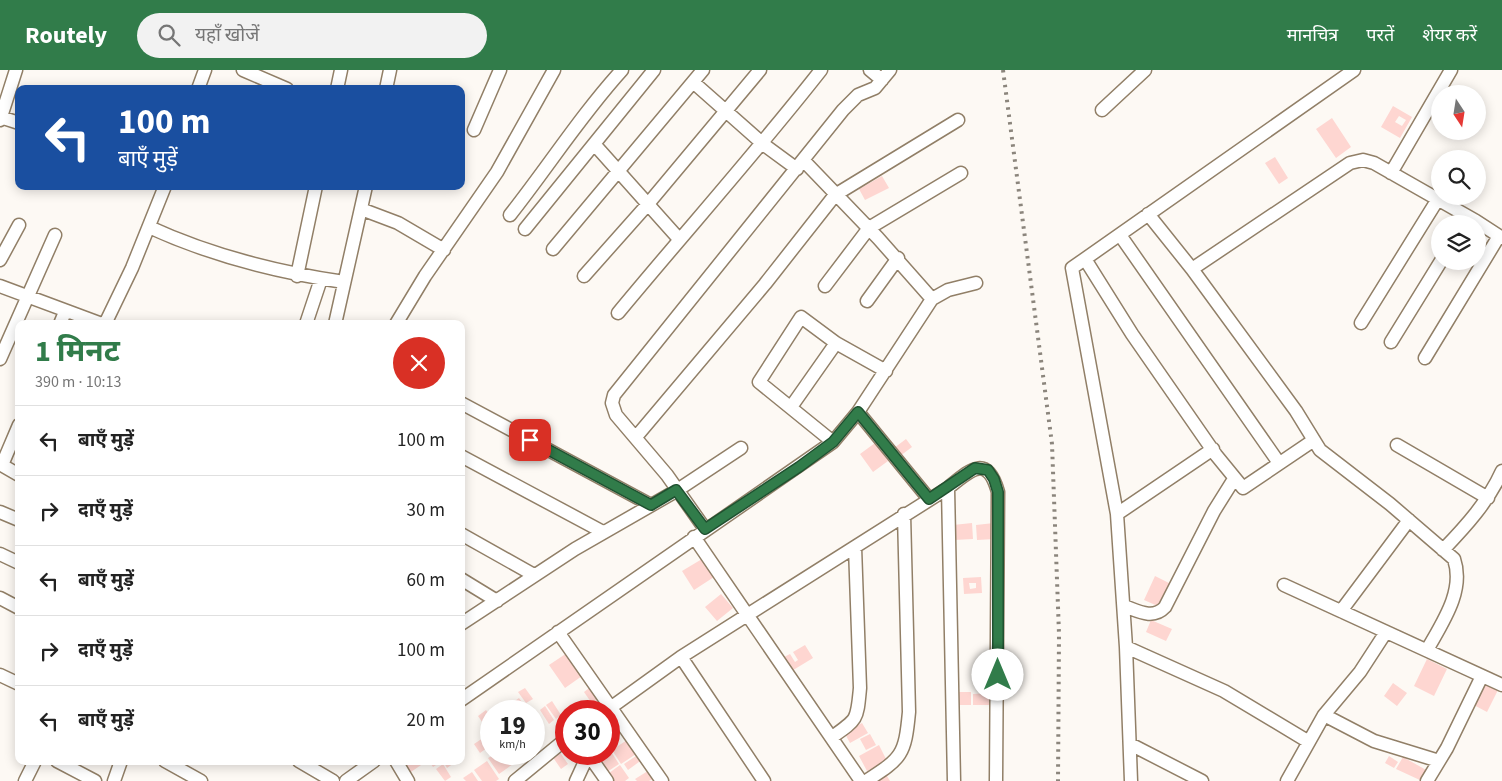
<!DOCTYPE html>
<html lang="hi">
<head>
<meta charset="utf-8">
<style>
  body { margin:0; font-family:"Source Sans 3","Noto Sans Devanagari",sans-serif; background:#f2f2f2; color:#222; height:100vh; display:flex; flex-direction:column; font-size:19px; white-space:nowrap }
  * { box-sizing:border-box; margin:0 }
  p { font-size:16px; color:#767676 }
  .icon { flex:none; width:28px; height:28px; fill:none; stroke:currentColor; stroke-width:2; stroke-linecap:round; stroke-linejoin:round }
  .map { position:relative; flex:1; overflow:hidden }
  .side { position:absolute; left:15px; top:250px; width:450px; height:445px; display:flex; flex-direction:column; background:#fff; border-radius:10px; box-shadow:0 2px 12px #0003 }
  .side>* { flex:none }
  .guide { position:absolute; left:15px; top:15px; width:450px; height:105px; border-radius:10px; box-shadow:0 2px 12px #0003; background:#1a4fa0; color:#fff; overflow:hidden }
  .needle { width:32px; rotate:168deg }
  .tools { position:absolute; left:1431px; top:15px; display:grid; gap:10px }
  .tools a { display:grid; place-items:center; width:55px; height:55px; border-radius:50%; background:#fff; box-shadow:0 2px 12px #0003; font-size:25px }
  .speed { position:absolute; left:480px; top:630px; display:flex; gap:10px; font-size:25px; font-weight:700; text-align:center }
  .speed>* { display:grid; place-content:center; width:65px; height:65px; border-radius:50%; background:#fff; box-shadow:0 2px 12px #0003; line-height:1 }
  .speed small { font-size:12px; font-weight:400 }
  .speed .limit { border:8px solid #d22; background:#fff; color:#111 }
  .pin { position:absolute; display:grid; place-items:center; width:42px; height:42px; color:#fff; margin:-21px; border-radius:10px; box-shadow:0 2px 8px #0006 }
  .me { position:absolute; width:55px; margin:-28px; rotate:0deg; stroke-linejoin:round; filter:drop-shadow(0 0 4px #0008) }
  .turn { display:flex; align-items:center; gap:18px; height:105px; padding:0 20px; font-size:22px }
  .turn .icon { width:65px; height:65px; stroke-width:2.5 }
  .turn b { display:block; font-size:35px; line-height:42px }
  .round { display:grid; place-items:center; flex:none; width:52px; height:52px; border-radius:26px; background:#f2f2f2 }
  .overview { display:flex; align-items:center; justify-content:space-between; height:85px; padding:0 20px }
  h1 { font-size:30px; font-weight:700; line-height:38px; color:#317c4a }
  ul { padding:0; list-style:none }
  li { display:flex; align-items:center; gap:15px; height:70px; padding:0 20px; border-top:1px solid #e0e0e0 }
  li div { flex:1 }
  li b { display:block; font-size:19px }
  li em { font-style:normal }
  header { display:flex; align-items:center; gap:30px; box-sizing:border-box; height:70px; padding:0 25px; background:#317c4a; color:#fff }
  header strong { font-size:24px }
  nav { display:flex; gap:28px; margin-inline-start:auto; font-size:18px }
  .search { width:350px; height:45px; background:#f2f2f2; display:flex; align-items:center; gap:12px; box-sizing:border-box; padding:0 18px; border-radius:28px; color:#767676; font-size:19px }
  .map>svg:first-child { display:block }
  .building { fill:#fed6d1; fill-rule:evenodd }
  .lines { fill:none; stroke-linecap:round; stroke-linejoin:round }
  .street-casing { stroke:#917f67; stroke-width:15 }
  .street { stroke:#fff; stroke-width:12 }
  .rail { stroke:#8b857c; stroke-width:4; stroke-dasharray:2.5 5; stroke-linecap:butt }
  .route-casing { stroke:#205130; stroke-width:12 }
  .route { stroke:#317c4a; stroke-width:9 }
</style>
</head>
<body>
<header>
<strong>Routely</strong>
<div class="search"><svg class="icon" aria-label="search" viewBox="0 0 24 24"><circle cx="10" cy="10" r="6"/><path d="M15 15l6 6"/></svg>यहाँ खोजें</div>
<nav><a>मानचित्र</a><a>परतें</a><a>शेयर करें</a></nav>
</header>
<div class="map">
<svg width="1502" height="711" viewBox="0 0 1502 711">
  <rect width="100%" height="100%" fill="#fdf9f4"/>
  <path class="building" d="M1393,36L1412,47L1400,68L1381,57ZM1399,46L1406,50L1402,56L1395,52Z
    M1332,48L1351,77L1336,88L1316,59Z
    M1275,87L1288,108L1279,114L1265,93Z
    M882,106L889,118L865,130L859,119Z
    M906,369L912,377L900,386L894,378Z
    M875,373L888,391L873,402L860,384Z
    M972,453L973,469L954,470L953,455Z
    M994,453L995,469L977,470L976,455Z
    M702,489L714,507L694,520L682,501Z
    M1155,506L1171,514L1160,537L1144,530Z
    M981,507L982,523L964,524L963,508ZM969,513H976V518L970,519Z
    M721,524L733,538L717,551L705,537Z
    M1151,550L1172,559L1166,571L1146,562Z
    M805,575L813,588L790,602L782,588L790,584L795,592L798,590L793,582Z
    M567,583L582,606L565,618L549,595Z
    M1427,589L1447,599L1434,626L1414,616Z
    M1484,610L1499,618L1487,642L1472,634Z
    M1393,613L1407,623L1397,636L1384,626Z
    M593,615L604,632L595,638L584,622Z
    M525,618L533,629L526,633L518,622Z
    M953,622H971V635H953Z
    M993,623V635H973V624Z
    M519,628L528,641H506L504,639Z
    M552,631L561,645L556,649L546,635Z
    M545,636L554,650L549,654L540,640Z
    M486,640L491,647V660L489,662L478,646Z
    M609,646L617,652L609,657Z
    M862,653L868,663L850,673L844,662Z
    M489,664L491,675L480,683L474,674Z
    M870,664L876,675L866,680L860,669Z
    M630,668L639,682L621,694L612,680Z
    M879,675L887,691L867,701L859,686Z
    M610,680L619,694L604,704L595,690L609,684Z
    M559,681L568,694L561,699L552,686Z
    M495,684H506L513,694L499,704L488,688Z
    M639,684L643,689L628,700L624,694Z
    M1389,686L1398,692L1394,698L1385,693Z
    M1403,687L1428,701L1422,711L1396,699Z
    M411,691H427L405,706L400,698Z
    M429,691H442L433,697Z
    M443,691H457L447,698Z
    M487,691L499,709L496,711H482L474,700Z
    M443,694L451,707L445,711L436,699Z
    M620,695L629,708L625,711H609L605,706Z
    M651,699L656,707L649,711H637L635,709Z
    M884,701L890,711H869Z
    M472,702L478,711H466L463,708Z"/>
  <g class="lines">
    <defs>
      <path id="street" d="M243,0L287,19
        M870,0L882,10
        M693,12L763,74L797,99
        M198,19L205,0
        M337,19L341,0
        M386,19L390,0
        M1102,40L1145,0
        M0,47L19,53
        M0,50L16,0
        M474,60L500,0
        M595,75L679,169
        M804,91L878,168L932,229
        M1391,103L1451,0
        M361,139L398,153L444,180
        M1148,144L1192,199L1296,341L1320,380L1390,434L1454,489C1465,521 1442,553 1427,580
        M510,145C548,97 581,45 622,0
        M149,157C212,186 276,202 344,212
        M525,159L654,0
        M1120,165L1279,393
        M553,179L703,0
        M1085,189L1132,264L1216,385L1243,418L1314,370
        M0,190L19,155
        M1192,199L1350,93L1363,90L1374,93L1476,151L1502,168
        M297,206L316,116
        M584,206L648,134L760,0
        M0,216L102,254
        M825,216L869,158L961,103
        M867,231L898,188
        M618,243C685,162 756,83 821,0
        M1361,253L1438,129
        M60,254L65,242
        M105,254L132,198L165,116
        M306,254L321,209
        M335,254L366,116
        M396,254L425,206L497,102L554,0
        M1391,272L1441,191
        M1425,288L1499,166
        M0,289L55,165
        M461,333L651,435
        M791,337L836,273
        M858,342L929,429
        M636,367L765,214L835,125L958,50
        M833,372L759,312L801,247L836,273L886,301
        M1397,375L1488,428
        M461,386L603,462
        M0,394L19,405
        M2,395L19,355
        M948,418L954,711
        M0,442L19,450
        M1117,444L1213,379
        M705,459L667,405L616,345L612,333L614,325L843,40L858,25L875,18L890,0
        M461,464L534,505
        M694,467L861,711
        M1443,480C1466,456 1488,432 1502,401
        M0,484L19,493
        M461,509L497,531
        M1284,515L1502,615
        M0,528L19,538
        M1124,536C1138,541 1153,550 1165,537L1214,441L1234,409
        M1341,541L1409,450
        M461,554L575,479L676,421L741,378
        M558,562L662,711
        M1126,577L1224,621L1309,672
        M681,587L764,711
        M0,605L19,614
        M461,630L833,372L858,342L932,229L948,220L976,213
        M606,641L681,587L948,418C970,400 987,383 998,422L996,711
        M1324,645L1374,671L1439,691
        M832,667C858,649 857,650 860,618L855,477
        M1130,674L1202,711
        M588,684L607,711
        M57,691L95,711
        M165,691L201,711
        M299,691L333,711
        M396,691L408,711
        M25,711L35,691
        M114,711L121,691
        M346,711L374,691
        M515,711L566,669
        M576,711L588,685
        M866,711C902,688 905,685 909,642L904,444
        M1131,711L1126,577L1117,444L1072,198L1354,0
        M1287,711L1324,645L1360,602L1386,562
        M1427,711L1447,678L1482,606"/>
    </defs>
    <use href="#street" class="street-casing"/>
    <use href="#street" class="street"/>
    <path class="rail" d="M1003,0L1052,374L1059,564L1058,711"/>
  </g>
  <g class="lines">
    <defs>
      <path id="route" d="M530,370L651,435L676,420L705,459L799,397L833,372L858,342L929,429L975,398L988,400L994,409L998,422V605"/>
    </defs>
    <use href="#route" class="route-casing"/>
    <use href="#route" class="route"/>
  </g>
</svg>
<div class="tools">
<a><svg class="needle" viewBox="-14 -14 28 28"><path d="M0-13l5 13h-10z" fill="#e53935"/><path d="M0 13l5-13h-10z" fill="#767676"/></svg></a>
<a><svg class="icon" aria-label="search" viewBox="0 0 24 24"><circle cx="10" cy="10" r="6"/><path d="M15 15l6 6"/></svg></a>
<a><svg class="icon" aria-label="layers" viewBox="0 0 24 24"><path d="M12 4l9 5-9 5-9-5zM3 14l9 5 9-5"/></svg></a>
</div>
<div class="speed"><div>19<small>km/h</small></div><div class="limit">30</div></div>
<div class="pin" style="left:530px;top:370px;background:#d93025"><svg class="icon" aria-label="arrive" viewBox="0 0 24 24"><path d="M6 21V4h12l-3 4 3 4H6"/></svg></div>
<svg class="me" style="left:998px;top:605px" viewBox="-20 -20 40 40"><circle r="19" fill="#fff"/><path d="M0-13L10 11 0 6-10 11z" fill="#317c4a"/></svg>
<div class="guide">
<div class="turn"><svg class="icon" aria-label="left" viewBox="0 0 24 24"><path d="M17 20v-9H6M10 6l-5 5 5 5"/></svg><div><b>100 m</b>बाएँ मुड़ें</div></div>
</div>
<section class="side">
<div class="overview"><div><h1>1 मिनट</h1><p>390 m · 10:13</p></div><a class="round" style="background:#d93025;color:#fff"><svg class="icon" aria-label="close" viewBox="0 0 24 24"><path d="M6 6l12 12M18 6L6 18"/></svg></a></div>
<ul>
<li><svg class="icon" aria-label="left" viewBox="0 0 24 24"><path d="M17 20v-9H6M10 6l-5 5 5 5"/></svg><div><b>बाएँ मुड़ें</b></div><em>100 m</em></li>
<li><svg class="icon" aria-label="right" viewBox="0 0 24 24"><path d="M7 20v-9h11M14 6l5 5-5 5"/></svg><div><b>दाएँ मुड़ें</b></div><em>30 m</em></li>
<li><svg class="icon" aria-label="left" viewBox="0 0 24 24"><path d="M17 20v-9H6M10 6l-5 5 5 5"/></svg><div><b>बाएँ मुड़ें</b></div><em>60 m</em></li>
<li><svg class="icon" aria-label="right" viewBox="0 0 24 24"><path d="M7 20v-9h11M14 6l5 5-5 5"/></svg><div><b>दाएँ मुड़ें</b></div><em>100 m</em></li>
<li><svg class="icon" aria-label="left" viewBox="0 0 24 24"><path d="M17 20v-9H6M10 6l-5 5 5 5"/></svg><div><b>बाएँ मुड़ें</b></div><em>20 m</em></li>
</ul>
</section>
</div>
</body>
</html>
